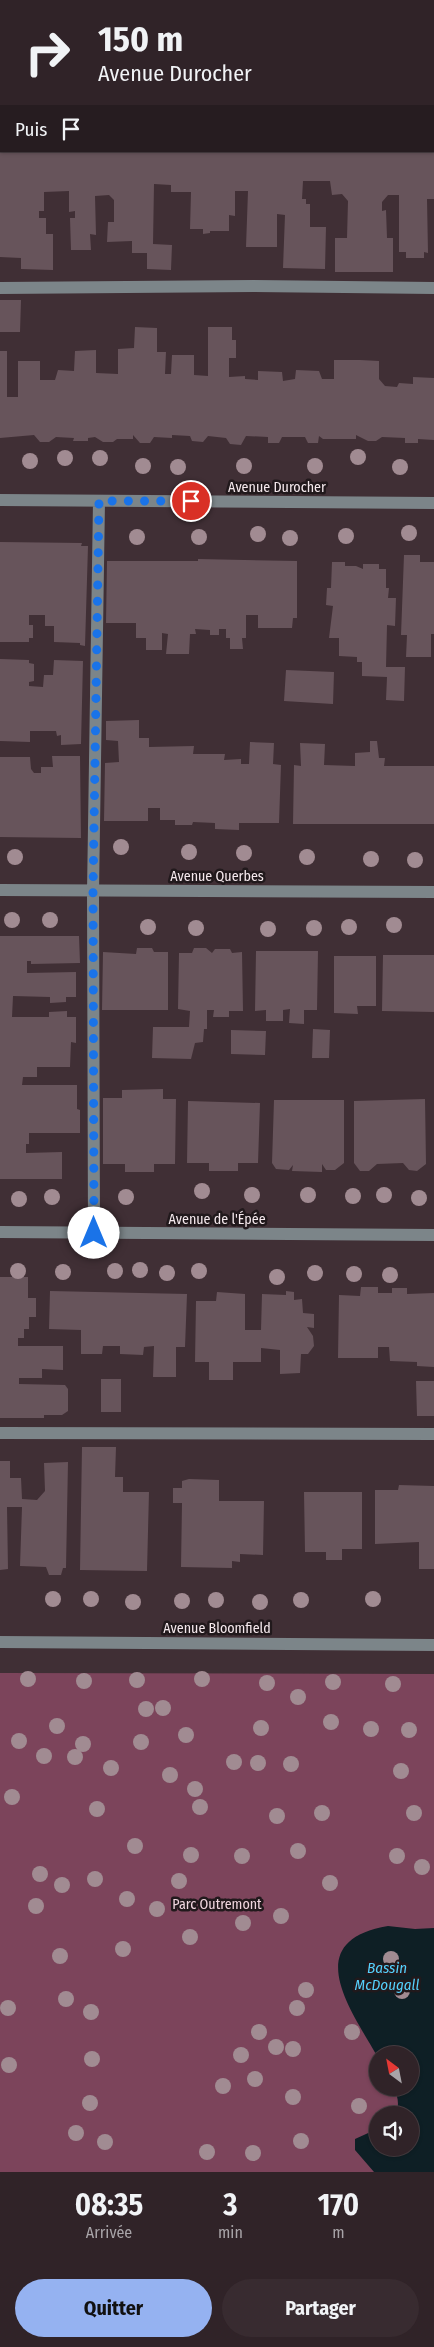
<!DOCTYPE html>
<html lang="fr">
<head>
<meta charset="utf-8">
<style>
  body { margin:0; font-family:"Fira Sans Condensed",sans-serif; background:#382b30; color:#f1f3f6; height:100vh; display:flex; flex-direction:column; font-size:19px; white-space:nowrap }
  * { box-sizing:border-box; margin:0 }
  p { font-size:16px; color:#a8a4a8 }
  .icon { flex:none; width:28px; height:28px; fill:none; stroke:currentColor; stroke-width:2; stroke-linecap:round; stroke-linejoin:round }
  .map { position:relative; height:2172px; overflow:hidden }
  .details { display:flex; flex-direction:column; background:#302328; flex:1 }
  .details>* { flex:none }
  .banner { position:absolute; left:0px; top:0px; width:435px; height:152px; box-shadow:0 1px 4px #0004,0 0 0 1px #4b4045; background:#302328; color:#f1f3f6; overflow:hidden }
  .needle { width:32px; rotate:328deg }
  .fabs { position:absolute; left:369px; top:2046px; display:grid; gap:10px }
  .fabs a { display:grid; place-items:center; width:50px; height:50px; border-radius:50%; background:#302328; box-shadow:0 1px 4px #0004,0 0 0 1px #4b4045; font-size:25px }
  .pin { position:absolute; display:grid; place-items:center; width:42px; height:42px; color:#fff; margin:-21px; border:2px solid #fff; border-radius:50%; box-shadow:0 1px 5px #0007 }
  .me { position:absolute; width:55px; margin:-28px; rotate:0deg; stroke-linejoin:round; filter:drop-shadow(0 0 4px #0008) }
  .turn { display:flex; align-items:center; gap:18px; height:105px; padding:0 15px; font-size:22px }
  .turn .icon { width:65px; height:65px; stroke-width:2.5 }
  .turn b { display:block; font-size:35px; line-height:42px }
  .then { display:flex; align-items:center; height:48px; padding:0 15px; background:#0003; gap:10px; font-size:19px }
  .eta { display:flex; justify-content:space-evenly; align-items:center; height:85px; text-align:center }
  .eta b { font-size:30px; font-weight:700; line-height:35px }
  .cta { display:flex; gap:10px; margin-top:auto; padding:10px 15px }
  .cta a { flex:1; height:58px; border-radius:30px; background:#95b2f1; color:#111; font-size:20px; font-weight:700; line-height:58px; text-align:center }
  .cta a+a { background:#382b30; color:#f1f3f6 }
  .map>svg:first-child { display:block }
  .green { fill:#7c445b; fill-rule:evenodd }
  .water { fill:#0e1f25 }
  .building { fill:#67545b }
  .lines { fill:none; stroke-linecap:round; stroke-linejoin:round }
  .minor { stroke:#7c8589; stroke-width:12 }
  .tree { fill:#a18b92 }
  .route { stroke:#1a73e8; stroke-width:9; stroke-dasharray:0 16.2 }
  .labels { text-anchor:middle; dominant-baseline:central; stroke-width:5; stroke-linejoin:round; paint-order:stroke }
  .street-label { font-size:14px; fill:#f5e9ed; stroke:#21191c }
  .park-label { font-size:14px; fill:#f0d6df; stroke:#21191c }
  .water-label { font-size:15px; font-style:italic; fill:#55d1fd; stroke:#21191c }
</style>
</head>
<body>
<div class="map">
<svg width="434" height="2172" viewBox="0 0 434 2172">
  <rect width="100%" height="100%" fill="#402f35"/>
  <path class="green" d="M0,1673L434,1674V2172H0ZM378,2055H410V2088H378ZM378,2115H410V2148H378Z"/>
  <path class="water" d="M388,1926L415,1929L434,1928V2172H374L355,2150V2139L377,2129L378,2148H410V2115H395C400,2106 398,2097 394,2088H410V2055L377,2056C351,2010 299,1941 388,1926Z"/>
  <path class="building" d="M0,151H434V199H427L428,253L424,252V258H406V252H399V195H388L382,202V211L386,210L387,238H393V272H335V238H347L348,201L342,194L332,195L330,181H303L302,199H306V204H310V227H326L325,269L283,268L285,215L277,214V247H246L248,191H235V216L229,215V231H210V233L203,234V229H190L191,192H171V185L154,184L153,244L172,245L171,270L147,269V253H132V241L107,242L108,222H114V200L109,195L95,196L96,235L90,234L91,250H71L70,218H75V211L69,212V191L44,192V211H39V218H46V234H53V270L21,269V258L0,257Z
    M0,300H21L20,332H0Z
    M135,327L157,328V352H166L165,374H171L172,355H194V375L208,376V327H232V340H236V358H229V377L245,376V379L258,380V371L282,372L283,381L295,379L296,370L319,371L322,379H334V360H360L379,361V379L385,386L397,387L399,383L413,384V377L434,378V440L418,439V443H405V438L382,437L376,441H368L356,435V439H323L319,436L318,443H308L305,437H282L279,443H268V437L246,436L241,445L230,444L226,438L208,436L203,442L192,441L190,436L172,435V438L154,437L150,443H140L133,435V439H117L113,442H103L95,437L88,438V441H73L74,438L56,437L49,442H40L34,435L0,438V351H7V397H18V361H40V380H55L58,370L74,371L75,351L96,350V373L118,374V349L134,348Z
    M0,542L82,543L81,546H88L85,646L80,645V643L54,642V626H45V615H29V625H33V638H29V642H0Z
    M404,555H420V562H434V634H431V657H406L407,635H401Z
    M198,559L297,561V618H293L292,628H258V615H246V638H242L243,649H230V638H226V629H219V635H210V630L195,629L196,634H190L189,654H166L168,634L162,633V650H146V638H136V623H106L107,561H198Z
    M332,562H345V566H356L363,569V564H379V569H386V588H389L388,598H396L395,626L387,625L386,667H405L404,701L386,700L387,677L362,676V662H357V657L339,656V638H329L333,606L326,605L327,588H331Z
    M0,659L29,660V663L34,664V681L29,682V686L43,687L44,675H53L54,660L83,661L81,744L61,745V735L57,736L56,731H30V742L0,741Z
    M286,670L334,672L333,704L284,701Z
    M139,720V738H149V747L194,746L193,754H225L224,760L241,759V764H249L250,742L274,743L273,764L281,765L279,823H239V830L215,829V823L193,822L192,825H175V820H160V808H148V821H104L105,763L119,762L118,741L106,740V721Z
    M370,741H377L379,758H385L384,766H434V824H293L294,765L301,766L300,743L325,744L324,765L355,766V753L370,752Z
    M52,756H80L81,838L0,837V757H30L31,769L34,773H41V767H53Z
    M0,936H79L80,963L31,964V961H27V973L76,972V997H66V1002L50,1003V997L13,996L12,1017H49V1012L67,1011V1017H76V1043L71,1042L70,1067H37V1077H23L22,1085H77V1109L80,1110V1133H29V1144H26V1153L62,1152V1179H0Z
    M137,948H152L154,952H168V1010H102L103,952L136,954Z
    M194,948H206L212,953L215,949H230L232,953L242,952L243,1011H229V1017H213L214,1010H207V1029H204L203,1042L195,1043L191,1059L152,1058L153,1027H189L190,1011L178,1009L179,953H192Z
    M256,951H318L317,1010H304V1024L289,1023L290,1009L283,1010V1021H266V1010L255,1011Z
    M383,955H434V1012L382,1011Z
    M334,956H376V1006H357L358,1014L334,1013Z
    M313,1029L330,1030L329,1058H312Z
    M231,1030L266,1031L265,1055L231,1054Z
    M163,1089V1099H176L175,1164H154V1172H125V1164H103V1098H122V1090Z
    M425,1099L426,1164L417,1171L409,1170L403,1163L377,1164L369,1171H360L354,1163V1101Z
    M274,1100H344V1163L335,1170H326L322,1164V1172L292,1171L293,1165L289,1170L276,1169L272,1163Z
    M188,1101L260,1103L258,1163H238V1171H209V1163H187Z
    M0,1277H28V1298H36V1317H29V1329H24V1338H18V1346H63V1370L42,1369V1378H19V1384L65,1385L68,1389V1411L62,1415H44V1418H0Z
    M361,1287H378V1293H392V1288H407V1294L434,1293V1367L417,1366V1362L390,1361L389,1347H378V1358H338L339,1295L360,1296Z
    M50,1291L187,1294L185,1347H176V1377H153L154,1346L144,1347L143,1355L120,1354V1346H103L102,1354H81V1330L49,1329Z
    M286,1291L294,1292V1300L302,1299L303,1313L314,1314V1328L307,1327L313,1336L314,1346L308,1354H301L300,1373L280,1374V1350L261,1348V1362H233V1380H209V1362H195L196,1301H216L217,1292L245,1294V1330H261L262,1294L286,1295Z
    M101,1379H121V1412H101Z
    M416,1381H434V1416H417Z
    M82,1447H116L115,1477H123V1492H149L147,1571L80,1570Z
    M0,1461H10V1478H21L22,1499L37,1500L45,1491L44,1463L68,1462L66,1568H63L61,1575H49L46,1567L20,1566L22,1507H7L8,1569L0,1570Z
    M189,1479L219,1480V1501H264L263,1555L240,1554V1562L232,1561V1568L181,1567L182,1503H173V1488H182V1481Z
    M399,1485L434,1486V1569H419V1542L375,1544V1490H398Z
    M304,1492H362V1549H342V1560H326V1552H305Z"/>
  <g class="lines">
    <path class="minor" d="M0,76H1
      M0,288L253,286L434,288
      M0,500L434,503
      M0,890L434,892
      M0,1232L434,1235
      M94,1233L93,892L99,501
      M0,1433L434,1434
      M0,1642L434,1645"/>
  </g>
  <g class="tree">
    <circle cx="358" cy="457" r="8"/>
    <circle cx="65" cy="458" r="8"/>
    <circle cx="100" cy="458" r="8"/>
    <circle cx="30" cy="461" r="8"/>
    <circle cx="143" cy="466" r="8"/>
    <circle cx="244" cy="466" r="8"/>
    <circle cx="315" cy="466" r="8"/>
    <circle cx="178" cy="467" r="8"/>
    <circle cx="400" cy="467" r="8"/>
    <circle cx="409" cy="533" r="8"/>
    <circle cx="258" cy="534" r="8"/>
    <circle cx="346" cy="536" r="8"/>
    <circle cx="137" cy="537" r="8"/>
    <circle cx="199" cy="537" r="8"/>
    <circle cx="290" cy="538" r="8"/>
    <circle cx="121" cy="847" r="8"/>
    <circle cx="189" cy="852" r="8"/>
    <circle cx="244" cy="853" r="8"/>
    <circle cx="15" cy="857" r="8"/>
    <circle cx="307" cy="857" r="8"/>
    <circle cx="371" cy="859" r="8"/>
    <circle cx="415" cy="860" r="8"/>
    <circle cx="12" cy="920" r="8"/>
    <circle cx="50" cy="920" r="8"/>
    <circle cx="394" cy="925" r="8"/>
    <circle cx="148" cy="927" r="8"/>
    <circle cx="349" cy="927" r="8"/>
    <circle cx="196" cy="928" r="8"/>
    <circle cx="314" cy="928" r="8"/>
    <circle cx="268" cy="929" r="8"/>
    <circle cx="202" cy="1191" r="8"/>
    <circle cx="252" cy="1195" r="8"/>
    <circle cx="308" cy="1195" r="8"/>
    <circle cx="384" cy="1195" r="8"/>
    <circle cx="353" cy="1196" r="8"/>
    <circle cx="52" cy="1197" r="8"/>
    <circle cx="126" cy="1197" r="8"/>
    <circle cx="419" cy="1198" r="8"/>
    <circle cx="19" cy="1199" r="8"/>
    <circle cx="140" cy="1270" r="8"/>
    <circle cx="18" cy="1271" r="8"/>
    <circle cx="115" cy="1271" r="8"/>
    <circle cx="199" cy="1271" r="8"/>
    <circle cx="63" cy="1272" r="8"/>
    <circle cx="167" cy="1273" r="8"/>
    <circle cx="315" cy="1273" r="8"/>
    <circle cx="354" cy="1274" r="8"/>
    <circle cx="390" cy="1275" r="8"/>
    <circle cx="277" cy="1277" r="8"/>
    <circle cx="53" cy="1599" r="8"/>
    <circle cx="91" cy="1599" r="8"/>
    <circle cx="373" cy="1599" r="8"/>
    <circle cx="216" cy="1600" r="8"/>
    <circle cx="301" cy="1600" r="8"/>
    <circle cx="182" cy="1601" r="8"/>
    <circle cx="133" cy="1602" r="8"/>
    <circle cx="260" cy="1602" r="8"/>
    <circle cx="28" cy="1679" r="8"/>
    <circle cx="202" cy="1679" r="8"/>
    <circle cx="137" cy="1680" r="8"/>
    <circle cx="84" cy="1681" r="8"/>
    <circle cx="333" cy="1682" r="8"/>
    <circle cx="267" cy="1683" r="8"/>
    <circle cx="393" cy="1684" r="8"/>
    <circle cx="298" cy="1697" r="8"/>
    <circle cx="163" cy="1708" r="8"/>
    <circle cx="146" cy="1709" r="8"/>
    <circle cx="331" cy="1722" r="8"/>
    <circle cx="57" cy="1726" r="8"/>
    <circle cx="261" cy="1728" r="8"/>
    <circle cx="371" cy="1729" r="8"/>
    <circle cx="409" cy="1730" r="8"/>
    <circle cx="186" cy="1735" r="8"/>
    <circle cx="19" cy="1741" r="8"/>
    <circle cx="141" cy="1742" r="8"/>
    <circle cx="83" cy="1744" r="8"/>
    <circle cx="44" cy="1756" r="8"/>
    <circle cx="75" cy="1757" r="8"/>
    <circle cx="234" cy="1762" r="8"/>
    <circle cx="258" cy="1763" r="8"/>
    <circle cx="291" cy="1764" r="8"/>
    <circle cx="111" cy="1768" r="8"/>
    <circle cx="401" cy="1771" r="8"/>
    <circle cx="170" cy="1775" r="8"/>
    <circle cx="195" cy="1789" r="8"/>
    <circle cx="12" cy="1797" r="8"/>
    <circle cx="200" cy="1807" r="8"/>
    <circle cx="97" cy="1809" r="8"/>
    <circle cx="322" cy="1813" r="8"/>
    <circle cx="414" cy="1813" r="8"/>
    <circle cx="277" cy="1816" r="8"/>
    <circle cx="135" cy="1846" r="8"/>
    <circle cx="298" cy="1851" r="8"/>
    <circle cx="191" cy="1855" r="8"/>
    <circle cx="242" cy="1856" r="8"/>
    <circle cx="397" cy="1856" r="8"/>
    <circle cx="422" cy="1867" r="8"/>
    <circle cx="40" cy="1874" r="8"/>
    <circle cx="95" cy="1879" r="8"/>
    <circle cx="179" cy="1881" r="8"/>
    <circle cx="330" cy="1883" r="8"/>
    <circle cx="62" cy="1885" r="8"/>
    <circle cx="127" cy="1899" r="8"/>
    <circle cx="36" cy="1906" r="8"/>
    <circle cx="157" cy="1909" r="8"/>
    <circle cx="281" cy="1916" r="8"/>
    <circle cx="243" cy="1923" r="8"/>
    <circle cx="190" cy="1937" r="8"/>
    <circle cx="123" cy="1949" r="8"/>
    <circle cx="60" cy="1956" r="8"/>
    <circle cx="391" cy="1959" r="8"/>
    <circle cx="306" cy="1990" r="8"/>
    <circle cx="402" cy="1991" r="8"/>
    <circle cx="66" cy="1999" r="8"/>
    <circle cx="8" cy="2008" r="8"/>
    <circle cx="297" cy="2008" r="8"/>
    <circle cx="91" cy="2012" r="8"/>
    <circle cx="259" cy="2032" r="8"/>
    <circle cx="352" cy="2032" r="8"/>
    <circle cx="276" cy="2047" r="8"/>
    <circle cx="293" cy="2049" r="8"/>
    <circle cx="241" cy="2055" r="8"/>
    <circle cx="92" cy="2059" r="8"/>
    <circle cx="9" cy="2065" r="8"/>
    <circle cx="255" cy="2079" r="8"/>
    <circle cx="223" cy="2086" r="8"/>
    <circle cx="293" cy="2097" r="8"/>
    <circle cx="90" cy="2103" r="8"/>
    <circle cx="359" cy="2106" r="8"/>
    <circle cx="76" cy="2133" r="8"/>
    <circle cx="301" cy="2141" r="8"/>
    <circle cx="105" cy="2142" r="8"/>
    <circle cx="207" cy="2152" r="8"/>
    <circle cx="253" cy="2153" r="8"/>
  </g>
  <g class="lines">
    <path class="route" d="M94,1233L93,892L99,501H191"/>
  </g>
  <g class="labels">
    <g class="street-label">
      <text x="277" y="487">Avenue Durocher</text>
      <text x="217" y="876">Avenue Querbes</text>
      <text x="217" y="1219">Avenue de l'Épée</text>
      <text x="217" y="1628">Avenue Bloomfield</text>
    </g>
    <g class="park-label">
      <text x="217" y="1904">Parc Outremont</text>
    </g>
    <g class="water-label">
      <text x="387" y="1968">Bassin<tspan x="387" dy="17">McDougall</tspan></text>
    </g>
  </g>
</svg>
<div class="fabs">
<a><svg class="needle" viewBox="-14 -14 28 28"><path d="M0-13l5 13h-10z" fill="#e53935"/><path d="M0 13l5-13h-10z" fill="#a8a4a8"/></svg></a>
<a><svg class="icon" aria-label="sound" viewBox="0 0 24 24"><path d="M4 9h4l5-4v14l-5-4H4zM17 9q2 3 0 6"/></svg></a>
</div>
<div class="pin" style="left:191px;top:501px;background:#d93025"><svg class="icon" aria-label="arrive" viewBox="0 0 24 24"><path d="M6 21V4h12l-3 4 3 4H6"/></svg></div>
<svg class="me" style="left:94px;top:1233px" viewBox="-20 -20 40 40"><circle r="19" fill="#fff"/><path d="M0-13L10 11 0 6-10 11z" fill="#1a73e8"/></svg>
<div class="banner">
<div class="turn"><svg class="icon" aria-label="right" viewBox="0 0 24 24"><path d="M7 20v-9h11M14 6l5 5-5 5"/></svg><div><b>150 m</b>Avenue Durocher</div></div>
<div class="then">Puis<svg class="icon" aria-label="arrive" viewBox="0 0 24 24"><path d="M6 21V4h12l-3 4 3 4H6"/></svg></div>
</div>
</div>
<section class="details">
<div class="eta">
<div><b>08:35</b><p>Arrivée</p></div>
<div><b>3</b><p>min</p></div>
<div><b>170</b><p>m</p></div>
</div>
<div class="cta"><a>Quitter</a><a>Partager</a></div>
</section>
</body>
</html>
